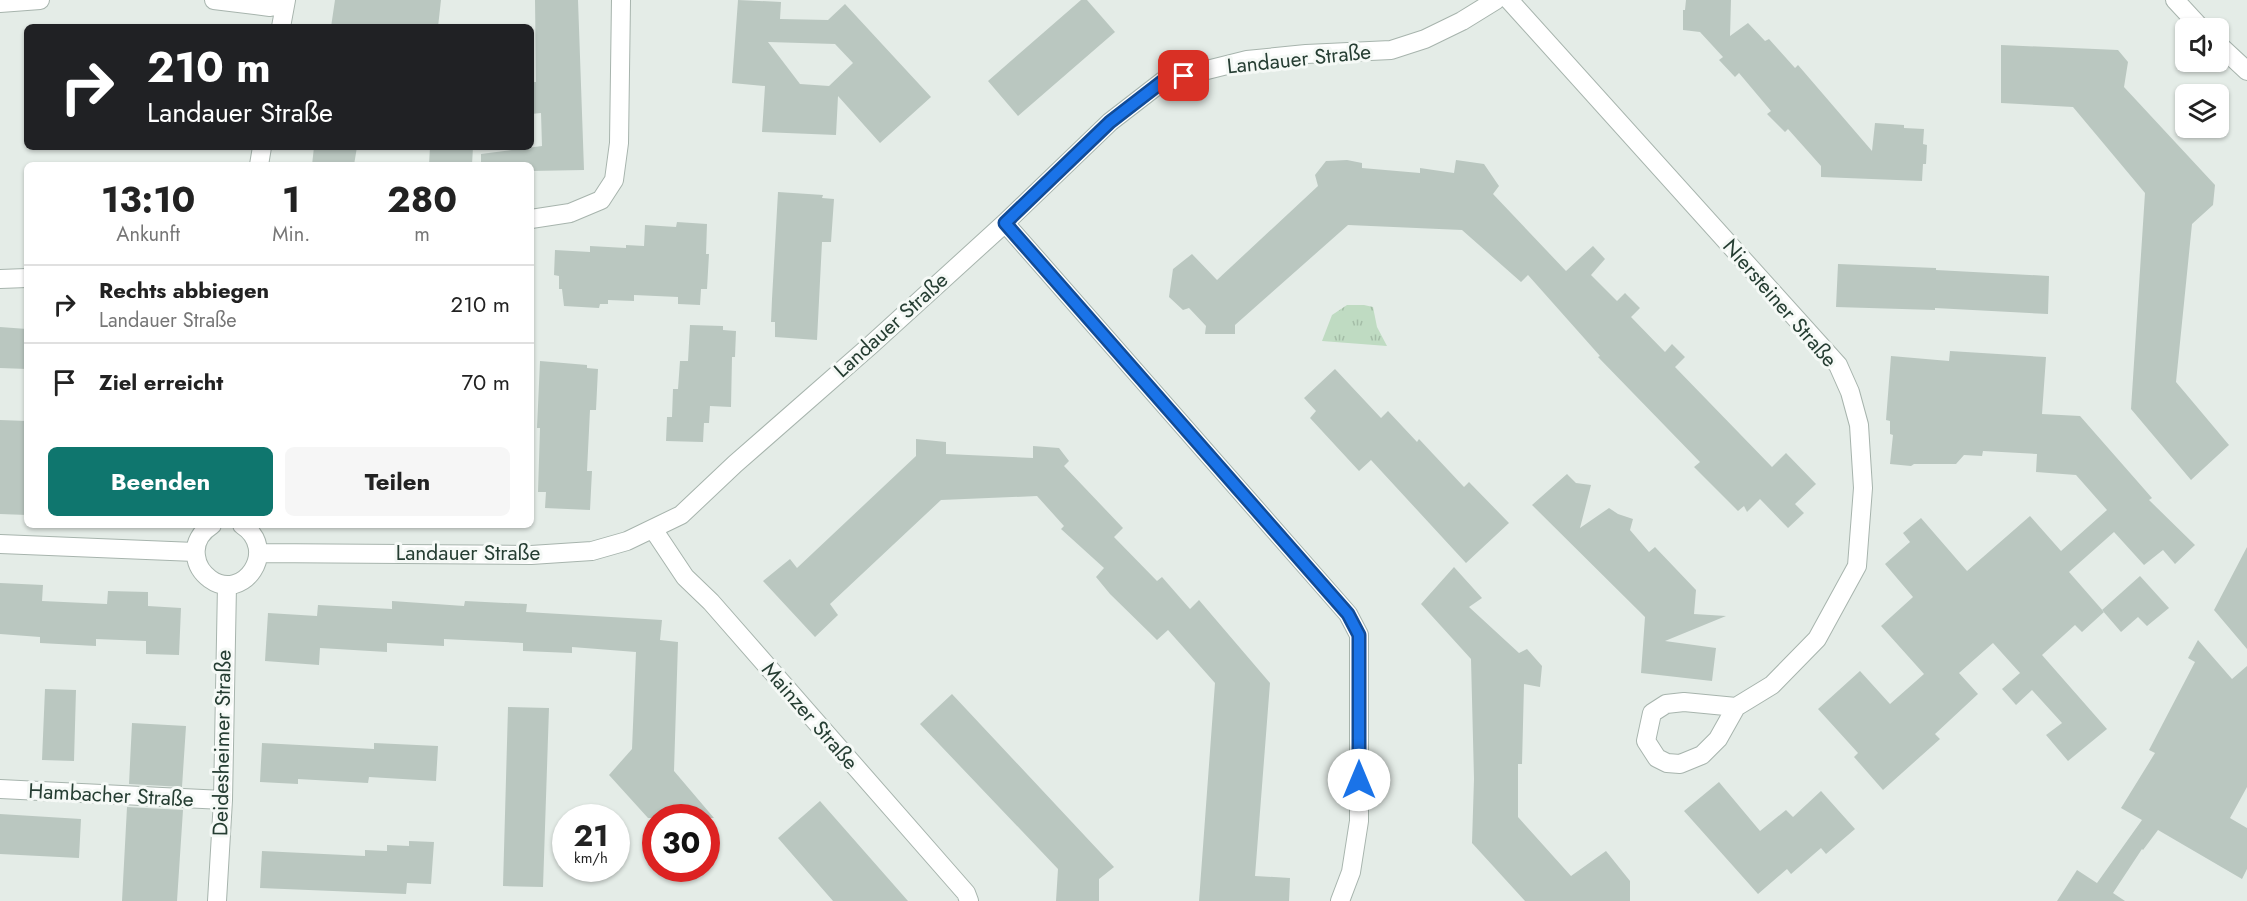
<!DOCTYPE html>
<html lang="de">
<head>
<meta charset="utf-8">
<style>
  body { margin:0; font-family:Jost,sans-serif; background:#f6f6f6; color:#222; height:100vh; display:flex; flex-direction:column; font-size:22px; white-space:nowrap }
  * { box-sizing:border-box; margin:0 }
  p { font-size:20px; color:#767676 }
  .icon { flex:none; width:33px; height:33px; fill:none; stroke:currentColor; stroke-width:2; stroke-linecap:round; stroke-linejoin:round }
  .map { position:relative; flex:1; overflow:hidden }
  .panel { position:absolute; left:24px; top:162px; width:510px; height:366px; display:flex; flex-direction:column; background:#fff; border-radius:9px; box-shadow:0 2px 4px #0004 }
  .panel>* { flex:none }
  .hud { position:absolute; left:24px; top:24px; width:510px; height:126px; border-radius:9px; box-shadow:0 2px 4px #0004; background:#202124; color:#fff; overflow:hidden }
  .tools { position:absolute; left:2175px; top:18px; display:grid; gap:12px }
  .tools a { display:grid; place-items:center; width:54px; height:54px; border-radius:9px; background:#fff; box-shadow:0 2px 4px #0004; font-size:30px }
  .speed { position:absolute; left:552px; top:804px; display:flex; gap:12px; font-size:30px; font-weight:700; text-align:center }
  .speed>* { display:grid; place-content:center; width:78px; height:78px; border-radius:50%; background:#fff; box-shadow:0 2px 4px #0004; line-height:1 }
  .speed small { font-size:15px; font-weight:400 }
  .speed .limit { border:9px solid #d22; background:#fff; color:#111 }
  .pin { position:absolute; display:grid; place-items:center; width:51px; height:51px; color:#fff; margin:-26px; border-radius:12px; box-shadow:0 3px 9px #0006 }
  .me { position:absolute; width:66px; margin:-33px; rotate:0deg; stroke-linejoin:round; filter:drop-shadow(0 0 4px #0008) }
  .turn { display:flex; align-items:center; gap:21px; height:126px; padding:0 24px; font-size:27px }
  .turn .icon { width:78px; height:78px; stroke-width:2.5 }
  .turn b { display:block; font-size:42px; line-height:51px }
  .eta { display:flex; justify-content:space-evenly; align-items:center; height:102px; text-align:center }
  .eta b { font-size:36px; font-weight:700; line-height:42px }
  .action { display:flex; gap:12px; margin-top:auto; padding:12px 24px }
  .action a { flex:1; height:69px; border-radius:9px; background:#0f766e; color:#fff; font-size:24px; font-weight:700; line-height:69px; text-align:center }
  .action a+a { background:#f6f6f6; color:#222 }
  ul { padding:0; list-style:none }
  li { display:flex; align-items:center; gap:18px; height:78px; padding:0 24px; border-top:2px solid #e0e0e0 }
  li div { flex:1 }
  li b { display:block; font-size:22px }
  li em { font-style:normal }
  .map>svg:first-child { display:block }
  .grass { fill:url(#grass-tufts) }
  .building { fill:#bac7c0; fill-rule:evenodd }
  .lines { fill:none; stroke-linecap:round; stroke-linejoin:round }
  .minor-casing { stroke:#a7b4ad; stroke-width:20 }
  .minor { stroke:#fff; stroke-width:18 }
  .route-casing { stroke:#114b97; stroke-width:15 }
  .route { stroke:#1a73e8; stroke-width:10 }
  .labels { text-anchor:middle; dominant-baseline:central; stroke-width:6; stroke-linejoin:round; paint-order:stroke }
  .street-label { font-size:21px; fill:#253d32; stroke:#f5f9f6 }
</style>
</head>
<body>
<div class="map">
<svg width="2247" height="901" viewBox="0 0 2247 901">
  <defs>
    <pattern id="grass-tufts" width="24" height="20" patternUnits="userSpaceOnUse" patternTransform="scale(1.5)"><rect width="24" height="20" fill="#bfdbc2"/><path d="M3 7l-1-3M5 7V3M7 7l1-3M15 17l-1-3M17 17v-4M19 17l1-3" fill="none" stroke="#a4bda7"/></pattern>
  </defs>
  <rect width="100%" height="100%" fill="#e4ece7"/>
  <path class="grass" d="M1347,305H1364L1373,307L1377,327L1387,346L1322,341L1332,315Z"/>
  <path class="building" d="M335,0H441L438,27H331Z
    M535,0H578L584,170L531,171V165H481V154L542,146L541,113L531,114V82H536Z
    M738,0L781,2L780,19L828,20L845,4L931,97L880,143L838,96L836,135L762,132L765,86L732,83ZM768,42L835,44L853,63L829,86L800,84Z
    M1081,0H1087L1115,32L1018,116L988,81Z
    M1686,0H1731L1730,36L1748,23L1765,41L1769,39L1795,68L1798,65L1872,151L1875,123L1904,125V128L1924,129L1923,144L1927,145L1926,164H1923L1922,181L1821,177V166L1788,129L1785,132L1767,114L1771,111L1739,73L1735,77L1719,60L1723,57L1700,32L1683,30V10H1685Z
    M2001,45L2118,50L2128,62L2124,87L2215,185L2213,205L2192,224L2176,382L2229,445L2191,480L2131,409L2145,193L2073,107L2001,103Z
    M314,147H357L354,165H312Z
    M430,147H473L472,165H429Z
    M1347,160L1362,163V168L1420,173V168L1454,173L1456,160L1484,164L1499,186L1493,194L1566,271L1593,246L1605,259L1591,275L1617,301L1625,293L1640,308L1631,317L1665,352L1672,344L1685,357L1675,367L1772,467L1786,453L1816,484L1795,504L1804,513L1788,528L1760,499L1747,512L1744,506L1738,511L1694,467L1700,462L1598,357L1600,356L1528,275L1521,282L1462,230L1348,225L1235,325V334H1205L1206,326L1189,308L1183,310L1169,297L1173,269L1192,254L1217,280L1318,186L1315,175L1326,161Z
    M778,192L823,195L822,198L834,199L831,242H822L817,340L775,337V322H771L772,299Z
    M677,222L707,224L706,254H709L707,289H701L700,305L678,304V297L634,295V301L608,300V304H600L599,308L564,306L562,289H559V276L554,275L555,250L590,252V246L626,248V245L644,246L645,225L676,227Z
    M1838,264L1936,268V270L2049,276L2048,314L1935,308V310L1836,307Z
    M690,325L723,326V330L736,331L735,357H732L731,407L710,406L709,423H704L703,442L666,441L667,417H672L673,389H678L680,361H688Z
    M0,327L27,329V369L0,368Z
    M1950,351L2046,357L2042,414L2080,416L2152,498L2149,500L2195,545L2175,564L2163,550L2144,565L2114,532L2069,572L2104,612L2082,632L2075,625L2042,655L2107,729L2068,761L2046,735L2062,723L2032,690L2016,705L2002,689L2020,673L1993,643L1959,673L1978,694L1935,734L1940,739L1883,790L1854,757L1858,753L1818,709L1860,671L1890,704L1924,674L1881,626L1913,597L1885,564L1910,542L1903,533L1921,518L1967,571L2030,516L2061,551L2107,510L2076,475L2036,472L2037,454L1983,451L1982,456L1964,455L1956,464H1914L1911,466L1890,464L1893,435L1890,434V421L1886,420L1891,356L1949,361Z
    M540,361L587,365V368L598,369L596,410H590L587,471H592L590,510L545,508L546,492H538L540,428H537Z
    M1335,369L1381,418L1388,411L1417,442L1419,439L1464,487L1469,482L1509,523L1466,563L1371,460L1359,471L1310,418L1316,411L1304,398Z
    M0,420L27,421V515L0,514Z
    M916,439L946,442V454L1033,458V446L1059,448L1069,461L1064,466L1123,528L1114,537L1157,581L1162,577L1190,609L1199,600L1270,683L1255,876L1290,878L1289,901H1199L1215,683L1168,630L1157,640L1110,594L1096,577L1104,568L1061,529L1064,526L1037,496L941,500L830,604L838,615L815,637L763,581L790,559L797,568L916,456Z
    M1567,474L1576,483L1591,485L1580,528L1609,508L1618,514L1633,519L1630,530L1649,552L1655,547L1696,590L1694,614L1726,616L1665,641L1716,648L1712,681L1641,673L1645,617L1532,505Z
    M2247,547V649L2214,610Z
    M1454,567L1482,598L1469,607L1519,653L1527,649L1542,666L1540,687L1524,684L1522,764H1518V817L1571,876L1606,851L1630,881V901H1525L1472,843L1474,779L1471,659L1421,604Z
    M2140,576L2169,608L2147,626L2138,617L2121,632L2102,610Z
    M0,583L43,585L42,601L107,604L108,591L148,592V606L181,608L179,655L146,654V641L96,639V646L40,643V637L0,634Z
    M392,601L464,606L465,601L527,604L526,612L662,620L660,640L678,642L674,771L714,818H648L609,775L632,749L636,652L572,647V653L523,651V643L444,639V646L387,643V652L320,648L319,665L265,661L268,613L317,616L318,605L392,609Z
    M2198,640L2232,679L2247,666V787L2230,818L2247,828V869L2242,879L2158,830L2143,850L2142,849L2113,893L2125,901H2057L2077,870L2097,883L2142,820L2121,808L2155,753L2149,750L2195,662L2188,658Z
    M45,689L76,690L74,761L42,760Z
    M952,694L1114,867L1099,879V901H1056L1058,869L920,724Z
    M508,707L549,708L543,887L503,886Z
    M132,723L186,726L182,787L129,784Z
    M262,743L374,749V743L438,746L436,781L369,777L368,783L298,779V784L260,782Z
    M1719,782L1760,831L1786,810L1793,817L1821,791L1855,829L1826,854L1821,848L1791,874L1787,869L1758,894L1684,811Z
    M820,801L908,901H833L778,838Z
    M127,807L183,810L177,901H122Z
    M0,814L81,819L79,858L0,854Z
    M409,841L434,842L431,884L407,883L406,894L260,888L262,851L365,856V850L387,851V845L409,846Z"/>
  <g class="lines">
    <defs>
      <path id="minor" d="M214,0L270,7L285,4
        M1509,0L1838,365L1850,392L1859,425L1863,488L1857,566L1817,639L1772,685L1736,707L1718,739L1702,755L1680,764L1667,763L1657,758L1646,741L1652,713L1666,704L1684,702L1736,707
        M2175,0L2201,28
        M0,3L40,0
        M281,27L286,0
        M2218,44L2247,71
        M259,165L262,147
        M531,219L570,213L601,200L614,180L619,143L621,0
        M1005,223L1348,614L1359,635V821L1351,872L1340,901
        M0,279L27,278
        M212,525C201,532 194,543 196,556C197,566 202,573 210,579C243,603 280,550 242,525
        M653,529L685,577L711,602L966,893L969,901
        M0,544L195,552
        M259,553L531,555L592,551L627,541L681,515L735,464L872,344L1005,223L1110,122L1163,81L1247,60L1306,54L1391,50L1425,39L1462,21L1496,0
        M0,789L223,800
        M217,901L223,800L227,585"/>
    </defs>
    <use href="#minor" class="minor-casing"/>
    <use href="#minor" class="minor"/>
  </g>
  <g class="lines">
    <defs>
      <path id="route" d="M1184,76L1163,81L1110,122L1005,223L1348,614L1359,635V780"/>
    </defs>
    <use href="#route" class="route-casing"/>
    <use href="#route" class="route"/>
  </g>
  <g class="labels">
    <g class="street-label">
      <text transform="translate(1299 59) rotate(-6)">Landauer Straße</text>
      <text transform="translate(1780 303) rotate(49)">Niersteiner Straße</text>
      <text transform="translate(891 325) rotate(-42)">Landauer Straße</text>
      <text x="468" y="553">Landauer Straße</text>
      <text transform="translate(810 716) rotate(49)">Mainzer Straße</text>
      <text transform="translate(222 743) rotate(-89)">Deidesheimer Straße</text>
      <text transform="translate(111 795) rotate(3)">Hambacher Straße</text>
    </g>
  </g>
</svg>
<div class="tools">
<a><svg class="icon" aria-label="sound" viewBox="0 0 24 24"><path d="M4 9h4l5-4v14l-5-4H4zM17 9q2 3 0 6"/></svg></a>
<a><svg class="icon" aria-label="layers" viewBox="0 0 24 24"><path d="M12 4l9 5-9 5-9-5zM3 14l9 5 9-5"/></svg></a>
</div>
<div class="speed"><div>21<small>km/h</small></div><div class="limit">30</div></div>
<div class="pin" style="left:1184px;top:76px;background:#d93025"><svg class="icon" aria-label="arrive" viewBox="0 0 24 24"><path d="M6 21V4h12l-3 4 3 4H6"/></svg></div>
<svg class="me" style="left:1359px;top:780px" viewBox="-20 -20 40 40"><circle r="19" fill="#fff"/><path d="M0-13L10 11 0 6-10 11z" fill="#1a73e8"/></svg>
<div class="hud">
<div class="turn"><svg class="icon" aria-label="right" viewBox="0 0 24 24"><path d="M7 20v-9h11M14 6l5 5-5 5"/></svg><div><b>210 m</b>Landauer Straße</div></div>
</div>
<section class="panel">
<div class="eta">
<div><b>13:10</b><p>Ankunft</p></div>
<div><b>1</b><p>Min.</p></div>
<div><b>280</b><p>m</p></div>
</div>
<ul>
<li><svg class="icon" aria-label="right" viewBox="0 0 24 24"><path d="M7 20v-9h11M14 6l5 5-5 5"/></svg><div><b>Rechts abbiegen</b><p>Landauer Straße</p></div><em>210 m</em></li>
<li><svg class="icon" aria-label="arrive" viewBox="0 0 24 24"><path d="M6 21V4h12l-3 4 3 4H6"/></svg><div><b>Ziel erreicht</b></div><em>70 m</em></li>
</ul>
<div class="action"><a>Beenden</a><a>Teilen</a></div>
</section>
</div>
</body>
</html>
